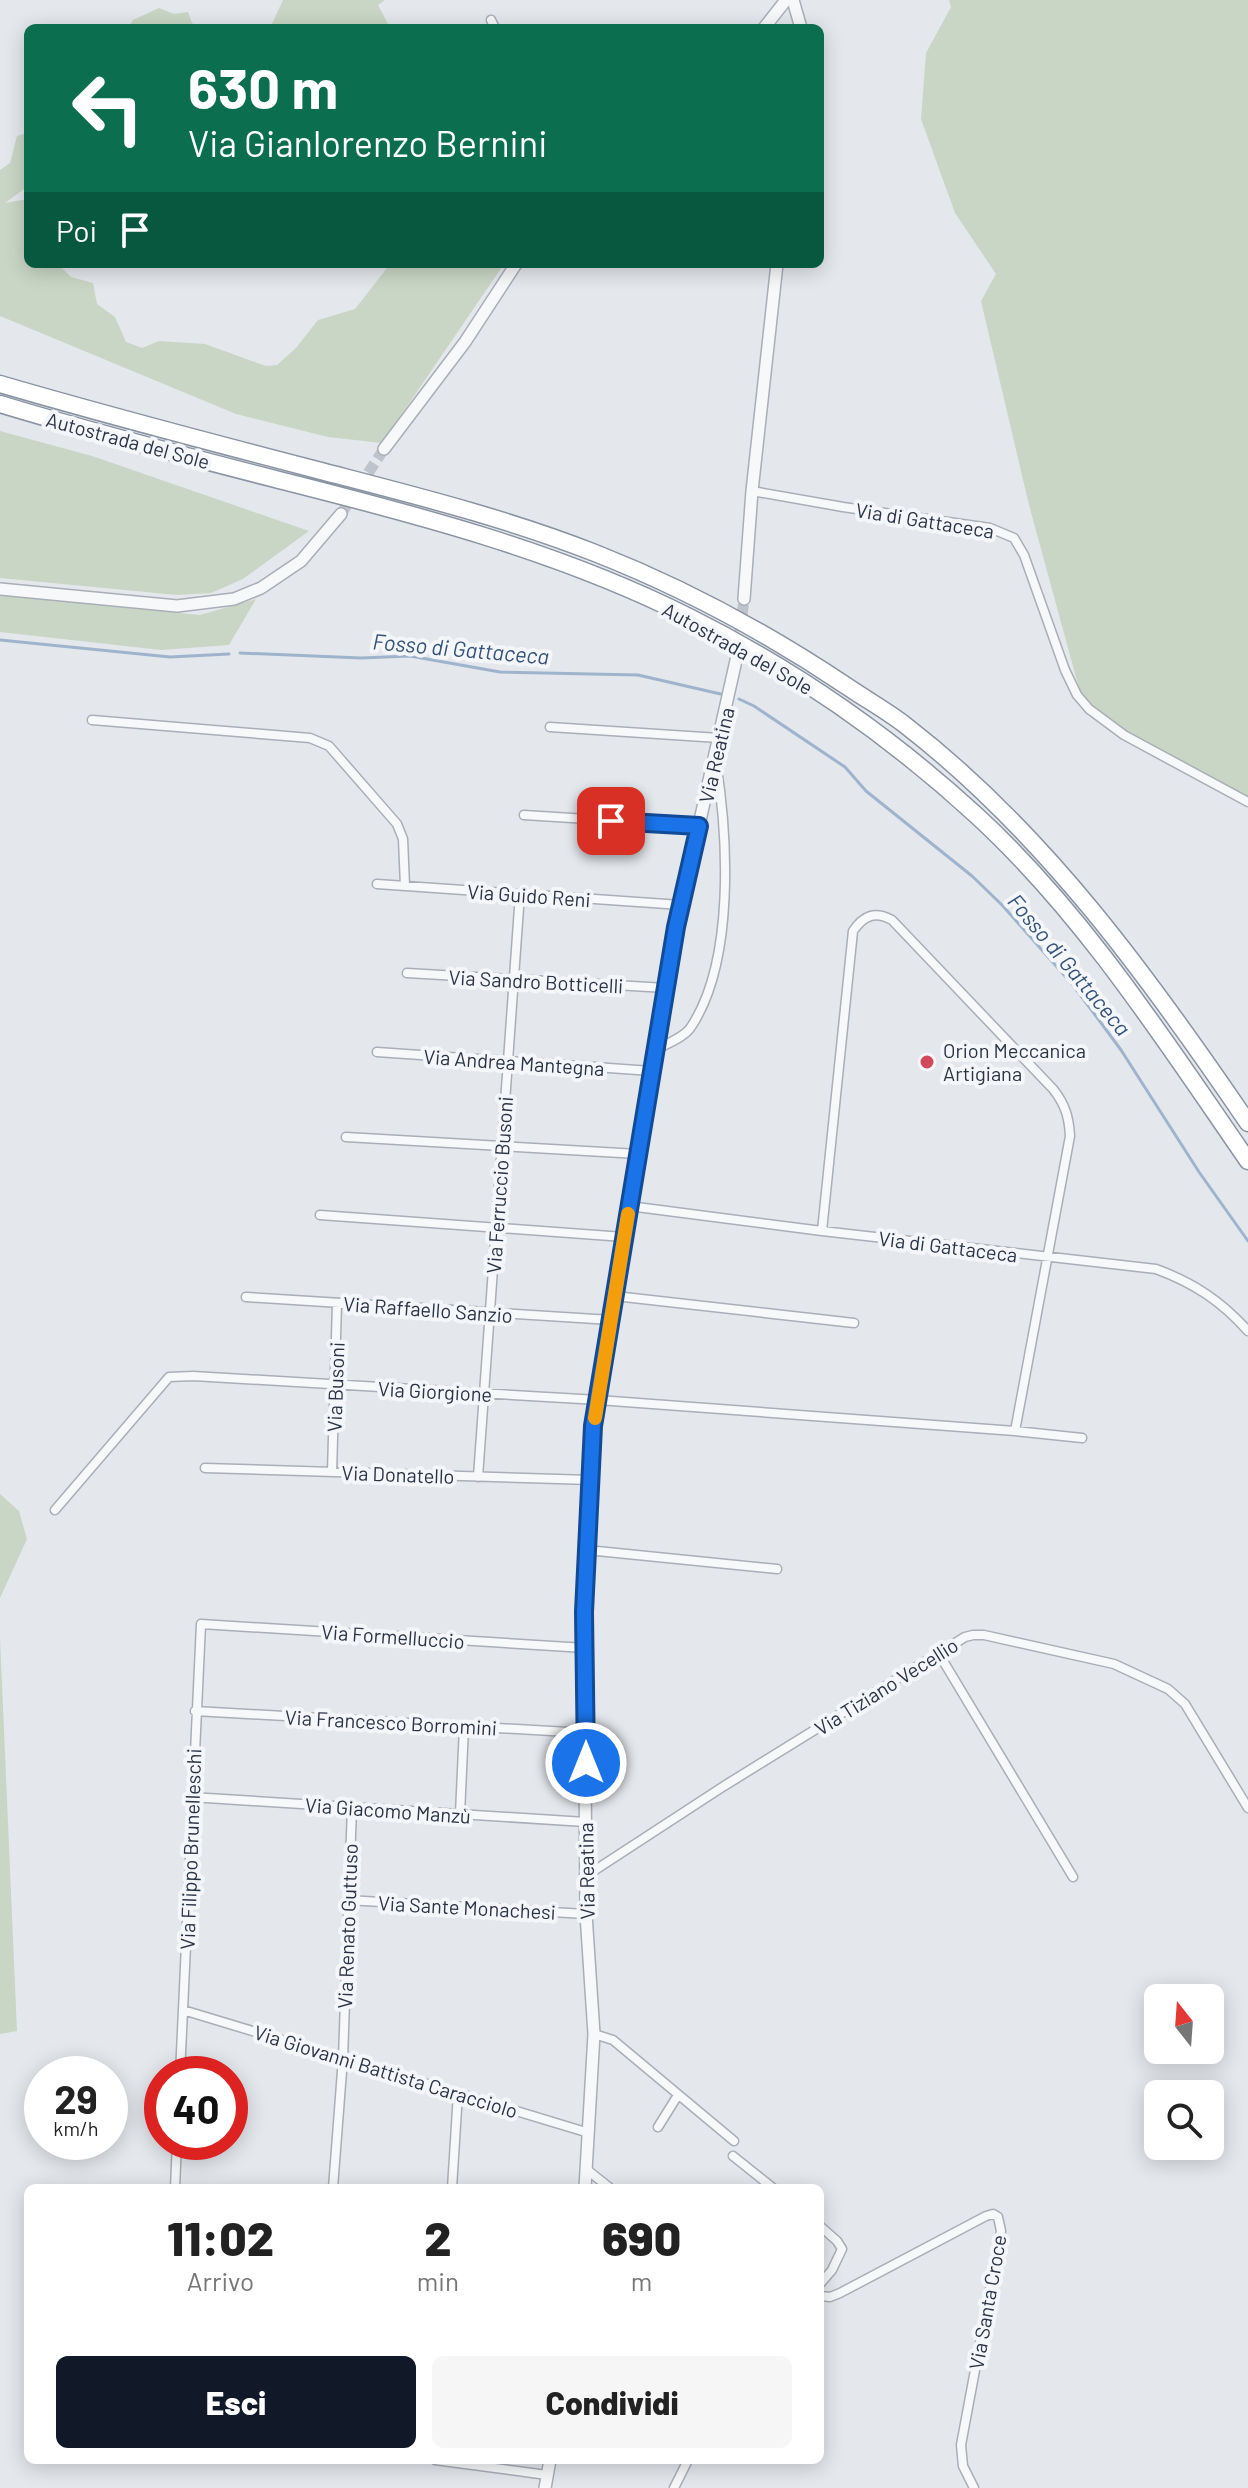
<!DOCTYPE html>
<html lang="it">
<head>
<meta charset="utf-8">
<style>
  body { margin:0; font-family:Barlow,sans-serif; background:#f6f6f6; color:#222; height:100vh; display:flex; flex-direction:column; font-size:30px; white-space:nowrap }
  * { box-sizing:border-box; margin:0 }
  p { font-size:26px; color:#767676 }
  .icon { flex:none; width:44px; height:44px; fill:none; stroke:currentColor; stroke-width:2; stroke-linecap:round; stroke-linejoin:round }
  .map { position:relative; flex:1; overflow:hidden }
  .panel { position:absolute; left:24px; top:2184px; width:800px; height:280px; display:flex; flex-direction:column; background:#fff; border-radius:12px; box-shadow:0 4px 20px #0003 }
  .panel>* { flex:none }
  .guide { position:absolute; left:24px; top:24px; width:800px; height:244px; border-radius:12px; box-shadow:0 4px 20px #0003; background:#0b6e4f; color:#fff; overflow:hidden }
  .needle { width:52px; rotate:343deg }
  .controls { position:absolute; left:1144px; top:1984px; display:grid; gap:16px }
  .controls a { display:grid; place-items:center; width:80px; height:80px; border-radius:12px; background:#fff; box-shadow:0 4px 20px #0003; font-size:40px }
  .speed { position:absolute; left:24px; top:2056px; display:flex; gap:16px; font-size:40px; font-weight:700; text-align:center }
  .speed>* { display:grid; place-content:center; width:104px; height:104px; border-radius:50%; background:#fff; box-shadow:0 4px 20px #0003; line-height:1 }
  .speed small { font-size:20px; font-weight:400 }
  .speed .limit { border:12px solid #d22; background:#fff; color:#111 }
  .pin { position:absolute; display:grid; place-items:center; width:68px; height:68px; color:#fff; margin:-34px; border-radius:16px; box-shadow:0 4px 12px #0006 }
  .me { position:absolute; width:88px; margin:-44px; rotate:0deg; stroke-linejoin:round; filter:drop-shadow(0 0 6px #0008) }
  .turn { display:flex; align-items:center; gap:28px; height:168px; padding:0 32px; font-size:36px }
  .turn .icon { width:104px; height:104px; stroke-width:2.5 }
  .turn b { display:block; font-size:56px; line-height:68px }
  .then { display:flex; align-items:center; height:76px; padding:0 32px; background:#0003; gap:16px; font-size:30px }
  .eta { display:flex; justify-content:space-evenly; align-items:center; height:136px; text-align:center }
  .eta b { font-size:48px; font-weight:800; line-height:56px }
  .primary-button { display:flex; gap:16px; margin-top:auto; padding:16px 32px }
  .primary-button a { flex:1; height:92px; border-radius:12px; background:#111827; color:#fff; font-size:32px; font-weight:800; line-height:92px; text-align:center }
  .primary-button a+a { background:#f6f6f6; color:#222 }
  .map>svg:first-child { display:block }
  .green { fill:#c9d6c5 }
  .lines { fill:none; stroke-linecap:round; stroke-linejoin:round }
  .stream { stroke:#9fb4cc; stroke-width:3 }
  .tertiary-tunnel { stroke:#bfc3cb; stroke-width:11; stroke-dasharray:11 5.5; stroke-linecap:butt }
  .minor-casing { stroke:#a9aeb7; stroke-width:11 }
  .tertiary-casing { stroke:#a9aeb7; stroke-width:14 }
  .motorway-casing { stroke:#8b94a3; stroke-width:19 }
  .minor { stroke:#f7f8fa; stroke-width:8 }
  .tertiary { stroke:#f7f8fa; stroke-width:11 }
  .motorway { stroke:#fff; stroke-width:16 }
  .route-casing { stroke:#114b97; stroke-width:20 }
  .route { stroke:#1a73e8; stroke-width:14 }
  .slow { stroke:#f59e0b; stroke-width:14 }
  .poi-dot { fill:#d1495b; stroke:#f4f6f9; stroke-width:3 }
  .labels { text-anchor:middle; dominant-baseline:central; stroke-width:8; stroke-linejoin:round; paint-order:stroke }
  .street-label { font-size:20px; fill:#2b3445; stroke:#f4f6f9 }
  .poi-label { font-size:20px; fill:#2b3445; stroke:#f4f6f9; text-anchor:start }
  .water-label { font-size:22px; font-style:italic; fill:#34527a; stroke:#f4f6f9 }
</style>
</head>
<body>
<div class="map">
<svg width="1248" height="2488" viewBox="0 0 1248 2488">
  <rect width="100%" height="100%" fill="#e4e7ec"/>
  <path class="green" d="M283,0H385L378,5L390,28H270Z
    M949,0H1248V798L1136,739L1103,718L1080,692L1029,505L981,301L996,274L955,213L921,119L926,53L951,7Z
    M159,8L174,14L188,12L192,23L200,28H128L133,20Z
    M27,133L28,186L5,203L28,199V264L60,266L71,277L93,283L97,304L115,317L126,342L142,348L159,341L205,344L266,366L277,365L296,348L318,320L355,309L390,264H504L382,443L328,437L236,414L0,316V170L10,163L17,136Z
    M0,431L92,456L309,531L243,579L211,593L177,595L0,578Z
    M0,595L200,615L256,599L229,645L161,650L0,632Z
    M0,1494L19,1511L27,1539L0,1598Z
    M0,1638L17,2031L0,2034Z"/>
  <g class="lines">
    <path class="stream" d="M0,640L170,657L229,654
      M240,653L361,658L410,656L500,672L638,675L725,695
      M739,699L754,706L845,767L866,791L972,876L1002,905L1073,985L1121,1050L1199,1172L1248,1241"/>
    <path class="tertiary-tunnel" d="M341,514L384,449
      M738,648L744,599"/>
    <defs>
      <path id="minor" d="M491,20L495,28
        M752,491L843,507L990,528L1014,538L1024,555L1065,670L1077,695L1089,709L1124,735L1248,802
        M92,720L310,738L329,746L397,824L403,839L405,886
        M550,727L719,738
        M524,815L699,826
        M377,884L681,905
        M407,973L666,988
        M655,1050C666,1044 685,1037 691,1027C735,961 728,837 716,762
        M377,1052L652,1071
        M346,1137L638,1154
        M629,1206L822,1231L1156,1269C1194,1283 1221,1301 1248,1331
        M320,1215L624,1237
        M615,1296L854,1323
        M246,1297L611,1320
        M1015,1431L1082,1438
        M205,1468L591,1480
        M332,1472L337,1303
        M478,1477L520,894
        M55,1510L169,1377L193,1376L598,1400L1015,1431L1070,1136C1069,1117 1065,1104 1053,1089L892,920C875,911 864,915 853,931L822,1231
        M587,1550L777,1569
        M939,1654L1073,1877
        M195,1711L586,1733
        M191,1797L585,1822
        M460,1814L464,1727
        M586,1876L724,1786L965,1637L973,1635H984L1114,1664L1168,1689L1185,1704L1248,1808
        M347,1900L586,1914
        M183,2010L589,2133
        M594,2034L613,2040L734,2141
        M180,2074L201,1624L585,1648
        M658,2127L678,2095
        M733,2156L773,2188
        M586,2169L610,2188
        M175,2188L177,2142
        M333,2188L343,2058L352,1807
        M452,2188L458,2093
        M820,2226L837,2241L842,2249L832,2270L820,2284
        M820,2296L830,2297L840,2293L986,2216L993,2214L998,2217L1001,2231L961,2445L963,2466L974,2488
        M435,2460L547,2475
        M674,2488L688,2460"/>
      <path id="tertiary" d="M793,0L801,28
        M764,28L786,0
        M384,449L465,342L516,264
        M0,589L177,606L234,599L261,588L301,561L341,514
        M744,599L752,491L777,264
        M585,2188L594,2034L586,1914L584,1612L593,1426L676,927L737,656
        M545,2488L550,2460"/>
      <path id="motorway" d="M0,384C106,415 213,443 321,471C413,495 506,518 595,553C684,588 769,634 848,687C867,700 887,711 905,725C1045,833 1150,979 1248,1123
        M0,404C92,432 185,456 279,480C418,515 560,552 689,617C793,669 891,737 976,815C1084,914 1165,1041 1248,1161"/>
    </defs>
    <use href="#minor" class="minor-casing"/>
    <use href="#tertiary" class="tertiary-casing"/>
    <use href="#motorway" class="motorway-casing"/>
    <use href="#minor" class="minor"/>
    <use href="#tertiary" class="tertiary"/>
    <use href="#motorway" class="motorway"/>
  </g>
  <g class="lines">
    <defs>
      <path id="route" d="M586,1763L584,1612L593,1426L676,927L699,826L611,821"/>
    </defs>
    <use href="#route" class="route-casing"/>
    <use href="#route" class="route"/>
    <path class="slow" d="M595,1418L628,1214"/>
  </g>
  <circle class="poi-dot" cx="927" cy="1062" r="8"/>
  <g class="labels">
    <g class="street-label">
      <text transform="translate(128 440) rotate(15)">Autostrada del Sole</text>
      <text transform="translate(925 520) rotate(9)">Via di Gattaceca</text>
      <text transform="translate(738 648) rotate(29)">Autostrada del Sole</text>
      <text transform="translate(716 755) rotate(-77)">Via Reatina</text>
      <text transform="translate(529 895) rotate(4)">Via Guido Reni</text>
      <text transform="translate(536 981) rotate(3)">Via Sandro Botticelli</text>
      <text transform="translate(514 1062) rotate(4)">Via Andrea Mantegna</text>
      <text transform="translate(499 1185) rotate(-86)">Via Ferruccio Busoni</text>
      <text transform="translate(948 1246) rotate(7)">Via di Gattaceca</text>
      <text transform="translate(428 1309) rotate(4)">Via Raffaello Sanzio</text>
      <text transform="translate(335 1387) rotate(-88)">Via Busoni</text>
      <text transform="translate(435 1391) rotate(3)">Via Giorgione</text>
      <text transform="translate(398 1474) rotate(2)">Via Donatello</text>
      <text transform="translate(393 1636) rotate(4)">Via Formelluccio</text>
      <text transform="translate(886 1686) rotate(-32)">Via Tiziano Vecellio</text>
      <text transform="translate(391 1722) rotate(3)">Via Francesco Borromini</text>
      <text transform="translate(388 1810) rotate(4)">Via Giacomo Manzù</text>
      <text transform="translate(190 1849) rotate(-88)">Via Filippo Brunelleschi</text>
      <text transform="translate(586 1871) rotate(-91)">Via Reatina</text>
      <text transform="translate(467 1907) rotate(3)">Via Sante Monachesi</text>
      <text transform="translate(347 1926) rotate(-88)">Via Renato Guttuso</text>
      <text transform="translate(386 2071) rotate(17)">Via Giovanni Battista Caracciolo</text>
      <text transform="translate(987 2302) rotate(-80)">Via Santa Croce</text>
    </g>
    <g class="poi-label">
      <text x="943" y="1050">Orion Meccanica<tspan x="943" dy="23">Artigiana</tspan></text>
    </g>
    <g class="water-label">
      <text transform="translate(461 648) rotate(5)">Fosso di Gattaceca</text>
      <text transform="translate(1070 964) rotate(50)">Fosso di Gattaceca</text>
    </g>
  </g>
</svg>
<div class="controls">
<a><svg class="needle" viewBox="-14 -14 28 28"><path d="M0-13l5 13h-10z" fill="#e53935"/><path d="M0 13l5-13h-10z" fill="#767676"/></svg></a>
<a><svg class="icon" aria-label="search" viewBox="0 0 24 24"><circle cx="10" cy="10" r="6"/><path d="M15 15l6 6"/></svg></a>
</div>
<div class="speed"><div>29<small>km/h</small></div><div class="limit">40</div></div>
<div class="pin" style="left:611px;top:821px;background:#d93025"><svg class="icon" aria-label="arrive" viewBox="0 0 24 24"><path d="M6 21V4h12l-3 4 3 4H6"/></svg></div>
<svg class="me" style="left:586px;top:1763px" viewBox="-20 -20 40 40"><circle r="17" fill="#1a73e8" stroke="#fff" stroke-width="3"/><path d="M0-11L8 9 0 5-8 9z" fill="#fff"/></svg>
<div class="guide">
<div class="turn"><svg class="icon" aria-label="left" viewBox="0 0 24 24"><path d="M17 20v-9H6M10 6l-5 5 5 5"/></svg><div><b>630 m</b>Via Gianlorenzo Bernini</div></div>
<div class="then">Poi<svg class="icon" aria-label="arrive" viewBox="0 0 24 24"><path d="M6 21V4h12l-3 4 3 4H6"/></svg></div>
</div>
<section class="panel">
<div class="eta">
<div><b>11:02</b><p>Arrivo</p></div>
<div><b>2</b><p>min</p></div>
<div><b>690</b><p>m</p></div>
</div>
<div class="primary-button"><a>Esci</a><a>Condividi</a></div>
</section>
</div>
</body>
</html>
